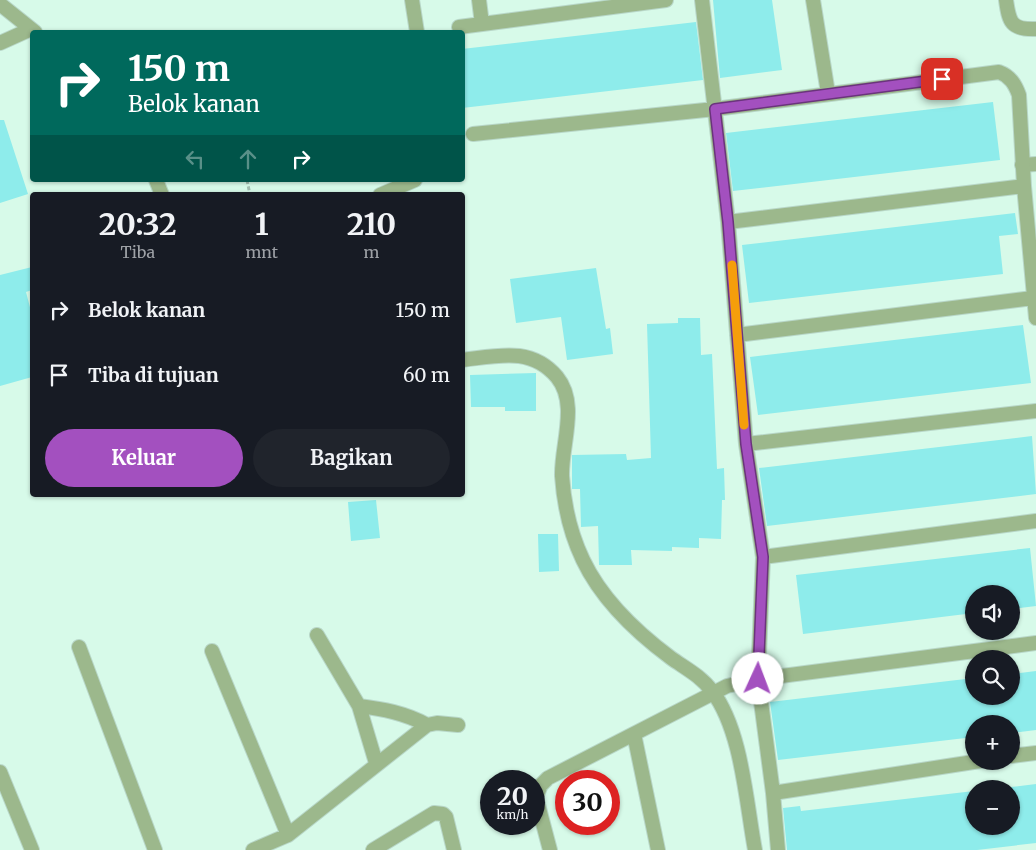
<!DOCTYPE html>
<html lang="id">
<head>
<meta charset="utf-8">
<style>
  body { margin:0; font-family:Merriweather,serif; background:#20242c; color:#f1f3f6; height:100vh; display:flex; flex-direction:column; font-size:19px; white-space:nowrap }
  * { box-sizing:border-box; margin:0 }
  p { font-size:16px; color:#9ea1a6 }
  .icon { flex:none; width:28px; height:28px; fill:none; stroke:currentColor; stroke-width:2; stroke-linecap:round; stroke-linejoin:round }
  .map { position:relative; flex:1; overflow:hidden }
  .panel { position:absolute; left:30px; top:192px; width:435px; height:305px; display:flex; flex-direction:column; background:#171b24; border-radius:5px; box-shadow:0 1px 4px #0004 }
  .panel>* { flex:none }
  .guide { position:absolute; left:30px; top:30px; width:435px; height:152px; border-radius:5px; box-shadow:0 1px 4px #0004; background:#00695c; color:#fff; overflow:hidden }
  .controls { position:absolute; left:965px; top:585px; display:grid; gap:10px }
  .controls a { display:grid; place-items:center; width:55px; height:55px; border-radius:50%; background:#171b24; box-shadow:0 1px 4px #0004; font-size:25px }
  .speed { position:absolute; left:480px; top:770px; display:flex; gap:10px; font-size:25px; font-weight:700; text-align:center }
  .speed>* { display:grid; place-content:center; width:65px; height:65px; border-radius:50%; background:#171b24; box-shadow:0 1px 4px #0004; line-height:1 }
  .speed small { font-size:12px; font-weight:400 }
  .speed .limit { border:8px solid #d22; background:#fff; color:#111 }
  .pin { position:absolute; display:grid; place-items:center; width:42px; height:42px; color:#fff; margin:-21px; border-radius:10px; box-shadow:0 2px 8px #0006 }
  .me { position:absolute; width:55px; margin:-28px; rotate:2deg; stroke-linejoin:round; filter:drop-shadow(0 0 4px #0008) }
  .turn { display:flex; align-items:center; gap:18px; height:105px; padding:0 15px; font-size:22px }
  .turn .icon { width:65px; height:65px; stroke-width:2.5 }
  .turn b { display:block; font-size:35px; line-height:42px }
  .lanes { display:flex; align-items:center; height:48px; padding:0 15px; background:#0003; justify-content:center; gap:25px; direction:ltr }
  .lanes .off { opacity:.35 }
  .eta { display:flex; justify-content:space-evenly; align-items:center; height:85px; text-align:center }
  .eta b { font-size:30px; font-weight:700; line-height:35px }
  .button { display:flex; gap:10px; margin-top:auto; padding:10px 15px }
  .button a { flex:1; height:58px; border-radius:30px; background:#a350bf; color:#fff; font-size:20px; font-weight:700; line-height:58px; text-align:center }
  .button a+a { background:#20242c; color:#f1f3f6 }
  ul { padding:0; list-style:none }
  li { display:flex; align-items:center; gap:15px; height:65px; padding:0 15px }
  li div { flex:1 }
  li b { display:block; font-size:19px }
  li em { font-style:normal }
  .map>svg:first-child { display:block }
  .building { fill:#8eeceb }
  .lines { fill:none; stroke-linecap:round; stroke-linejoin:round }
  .service-casing { stroke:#b8d7c8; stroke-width:16 }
  .minor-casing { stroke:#b8d7c8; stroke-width:16 }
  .path { stroke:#a2beb1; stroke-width:3; stroke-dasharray:4 2.5; stroke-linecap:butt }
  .service { stroke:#9cb88c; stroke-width:14 }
  .minor { stroke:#9cb88c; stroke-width:14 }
  .route-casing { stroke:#6a347c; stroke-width:12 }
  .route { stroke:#a350bf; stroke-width:9 }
  .slow { stroke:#f59e0b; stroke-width:9 }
</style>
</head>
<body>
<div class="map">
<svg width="1036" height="850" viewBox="0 0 1036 850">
  <rect width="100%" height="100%" fill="#d7fae9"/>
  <path class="building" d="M713,0H772L782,70L720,78Z
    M696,22L703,80L462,108V49Z
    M993,102L1000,160L733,191L726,133Z
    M0,120H4L28,194L0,203Z
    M1015,213L1018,234L999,236L1003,274L749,303L742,245Z
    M32,267V290L26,292L32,315V377L0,386V275Z
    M596,268L606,329L610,328L613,354L567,360L561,317L516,323L510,279Z
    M678,318H700L701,355L712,354L717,469L724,468L725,500H722L721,539L699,538V548L672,547V551L631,550L632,565H599L598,526L581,527L580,489H572V455L626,454L627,460L651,458L647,324L678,323Z
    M1023,325L1031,383L758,415L750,357Z
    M536,373V411H505V407H471L470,375Z
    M1032,436L1036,494L767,526L759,468Z
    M376,500L380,538L351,541L348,502Z
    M538,534H558L559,571L539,572Z
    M1030,548L1036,606L1011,609V594H974V613L803,634L796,575Z
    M1036,671V730L1011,733V724H974V737L778,760L770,702L974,678V696H1011V674Z
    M1036,784V843L977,850H787L783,808L800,806L801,811L974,791V826H1011V787Z"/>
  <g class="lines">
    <defs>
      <path id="service" d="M412,0L417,32
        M1022,165L1036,164"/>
      <path id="minor" d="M479,0L482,24
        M702,0L728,222L746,444L763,557
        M813,0L828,93
        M1006,0C1009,22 1011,30 1036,29
        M0,4L35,32
        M459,27L666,0
        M0,43L31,29
        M473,134L715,109L999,72C1010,76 1015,84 1019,95L1024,186L1036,318
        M156,180L162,195
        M380,195L415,180
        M728,222L1024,186
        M737,335L1033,298
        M462,360C497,356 531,346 557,377C579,404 561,445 562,476C564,505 571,535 583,560C602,600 636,632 671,658C685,668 701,676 712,691C742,730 746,802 755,850
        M746,444L1036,411
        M317,635L359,706L376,763
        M79,647L155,850
        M212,651L288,835
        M359,706C383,709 405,713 427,725
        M634,734L658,850
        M1011,756L1036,753
        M0,772L32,850
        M773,793L980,761
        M253,850L288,835L427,725L437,723L458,725
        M373,850L434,813L443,814L446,817L454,850
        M550,850L536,797L541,785L548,778L727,686L758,679L1036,643
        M778,850L773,793L758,679L763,557L1036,521"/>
    </defs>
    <use href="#service" class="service-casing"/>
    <use href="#minor" class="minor-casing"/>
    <path class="path" d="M247,180L250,195"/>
    <use href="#service" class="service"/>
    <use href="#minor" class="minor"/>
  </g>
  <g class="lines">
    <defs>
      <path id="route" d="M758,679L763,557L746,444L728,222L715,109L942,79"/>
    </defs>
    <use href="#route" class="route-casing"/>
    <use href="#route" class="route"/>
    <path class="slow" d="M732,265L744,425"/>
  </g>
</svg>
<div class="controls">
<a><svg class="icon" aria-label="sound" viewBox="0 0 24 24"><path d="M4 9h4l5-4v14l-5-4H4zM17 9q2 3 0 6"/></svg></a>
<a><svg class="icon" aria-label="search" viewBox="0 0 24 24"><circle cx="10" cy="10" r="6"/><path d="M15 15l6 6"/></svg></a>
<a>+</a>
<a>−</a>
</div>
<div class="speed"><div>20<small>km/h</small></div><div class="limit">30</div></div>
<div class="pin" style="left:942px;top:79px;background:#d93025"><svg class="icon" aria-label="arrive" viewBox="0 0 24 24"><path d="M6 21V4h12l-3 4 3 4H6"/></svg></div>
<svg class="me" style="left:758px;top:679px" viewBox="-20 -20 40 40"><circle r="19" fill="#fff"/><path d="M0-13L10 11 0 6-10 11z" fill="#a350bf"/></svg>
<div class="guide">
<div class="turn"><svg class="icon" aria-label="right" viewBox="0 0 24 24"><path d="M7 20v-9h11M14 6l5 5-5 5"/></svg><div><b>150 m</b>Belok kanan</div></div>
<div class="lanes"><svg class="icon off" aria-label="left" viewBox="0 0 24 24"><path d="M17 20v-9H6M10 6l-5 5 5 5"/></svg><svg class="icon off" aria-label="ahead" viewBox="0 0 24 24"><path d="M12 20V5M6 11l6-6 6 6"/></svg><svg class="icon" aria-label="right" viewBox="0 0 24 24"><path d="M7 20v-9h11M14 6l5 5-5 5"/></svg></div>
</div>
<section class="panel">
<div class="eta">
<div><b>20:32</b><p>Tiba</p></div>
<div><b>1</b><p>mnt</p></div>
<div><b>210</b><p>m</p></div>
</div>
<ul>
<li><svg class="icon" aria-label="right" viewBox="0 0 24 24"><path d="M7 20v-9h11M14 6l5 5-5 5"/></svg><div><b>Belok kanan</b></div><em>150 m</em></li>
<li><svg class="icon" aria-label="arrive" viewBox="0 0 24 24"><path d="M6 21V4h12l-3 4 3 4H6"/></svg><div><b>Tiba di tujuan</b></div><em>60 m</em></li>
</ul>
<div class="button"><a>Keluar</a><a>Bagikan</a></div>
</section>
</div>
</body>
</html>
